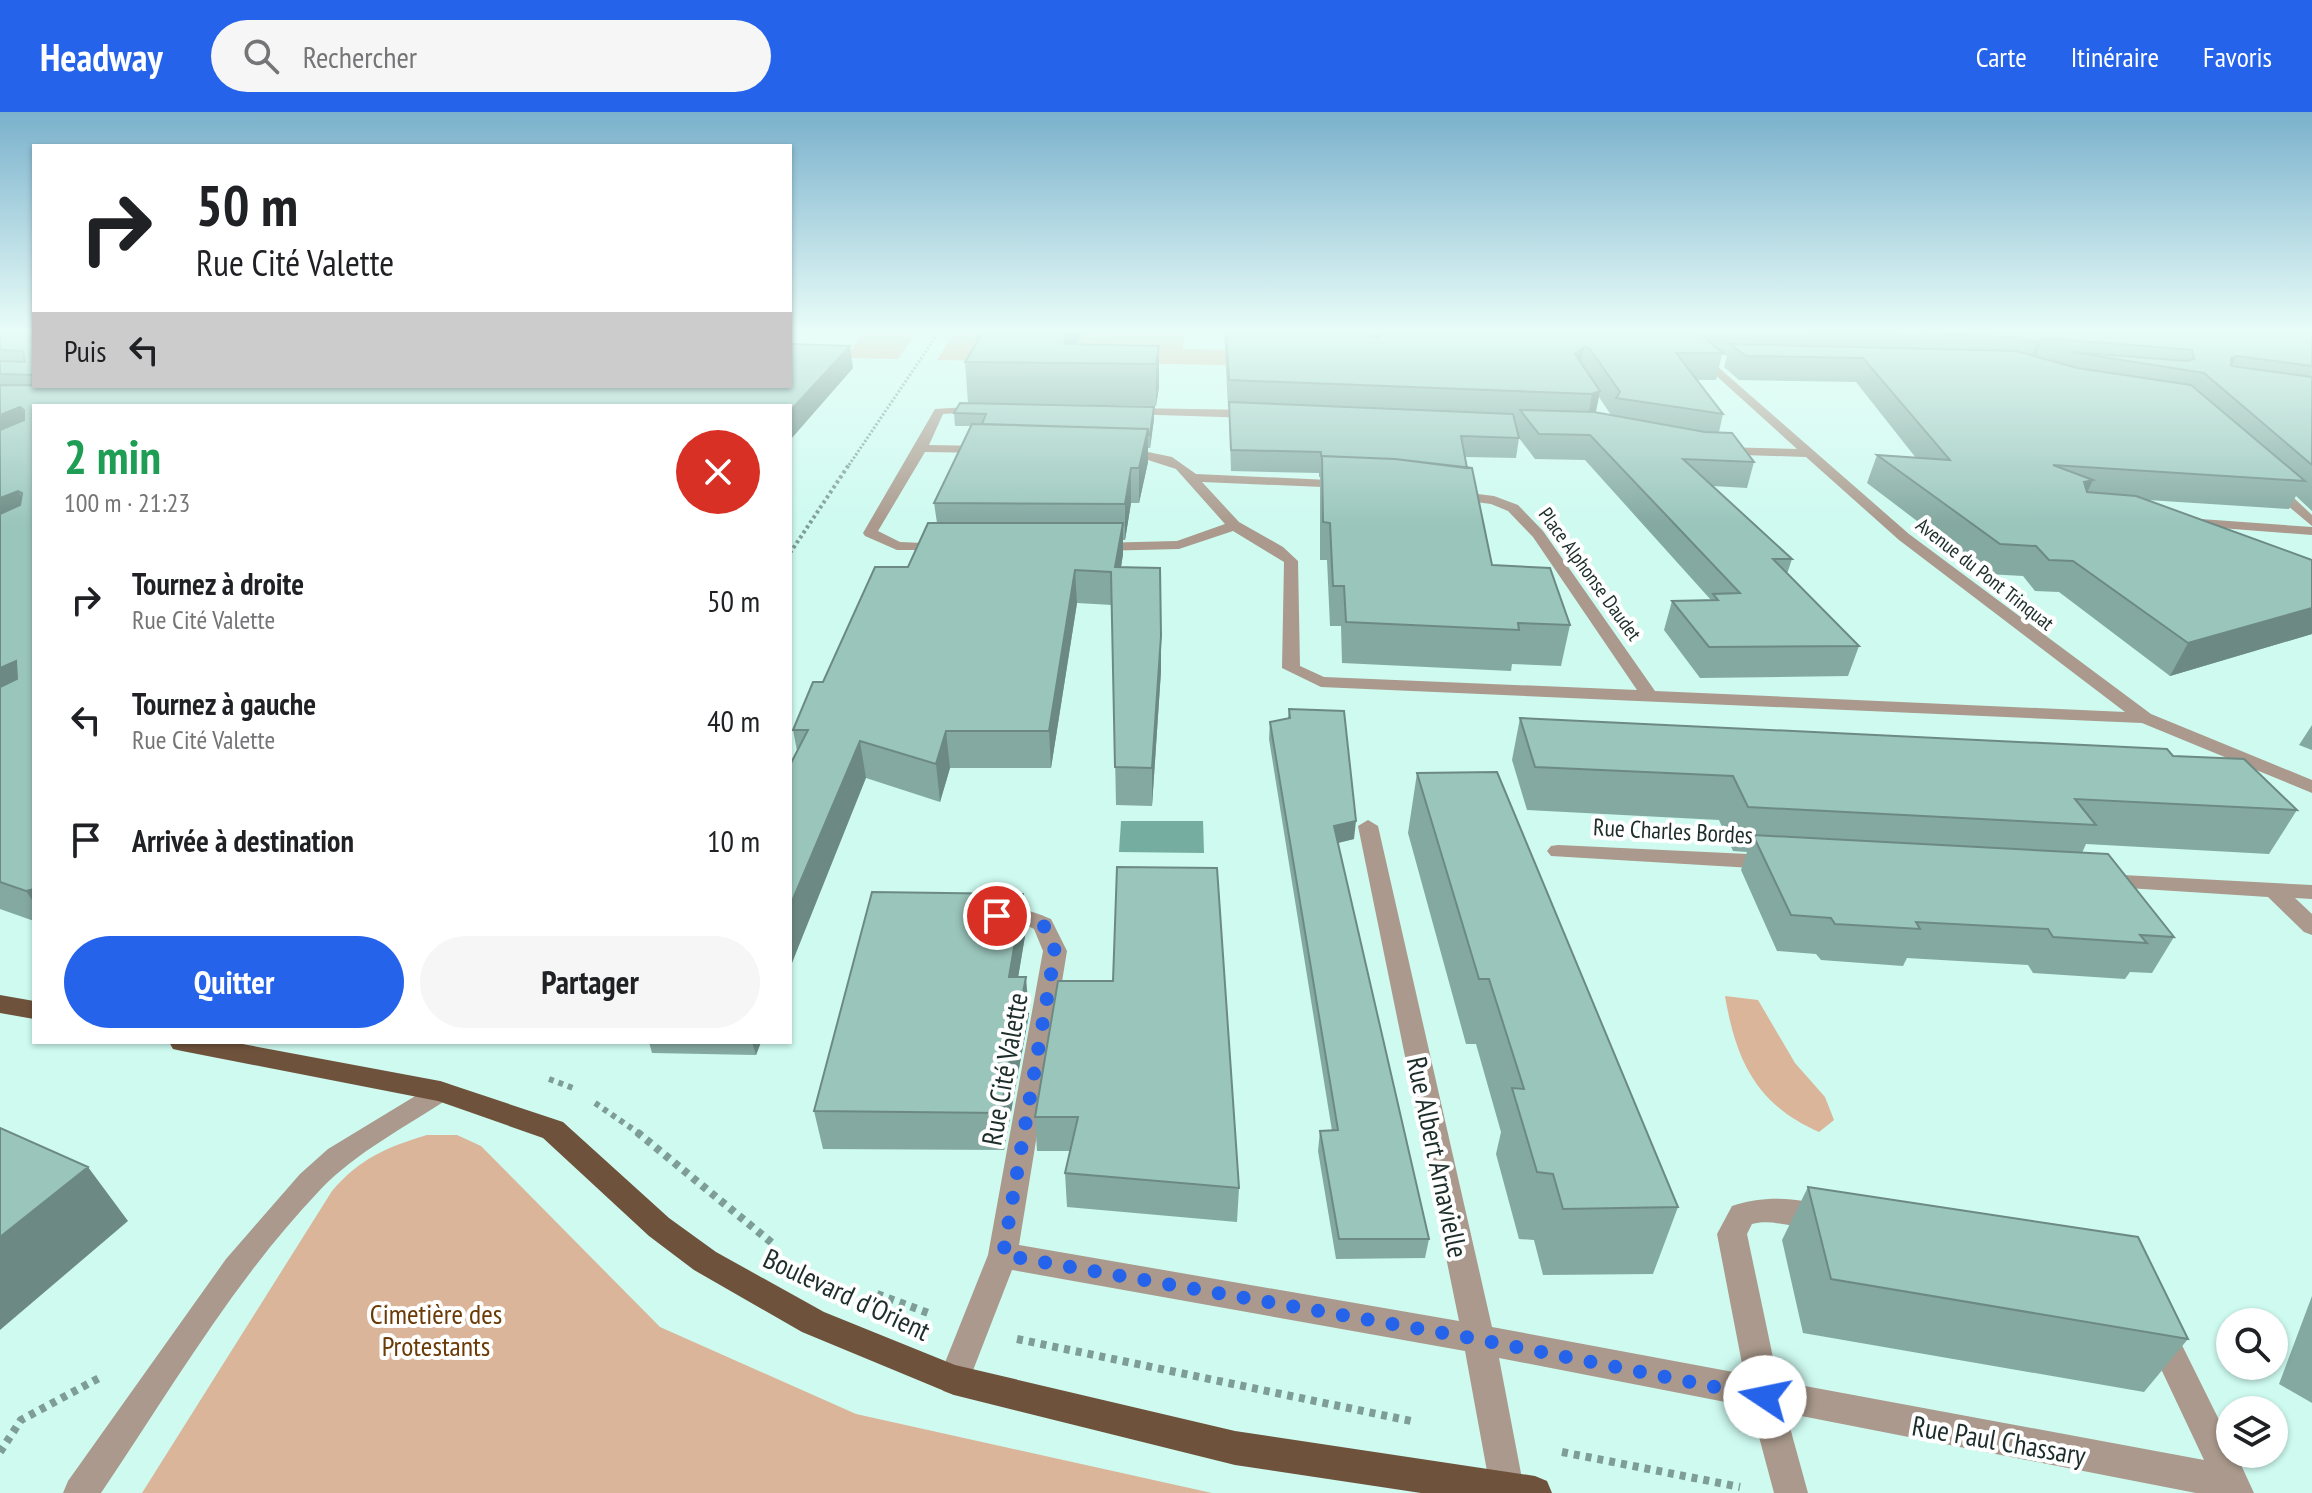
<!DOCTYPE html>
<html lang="fr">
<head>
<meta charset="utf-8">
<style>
  body { margin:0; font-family:"PT Sans Narrow",sans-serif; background:#f6f6f6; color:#202124; height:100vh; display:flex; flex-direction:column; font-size:30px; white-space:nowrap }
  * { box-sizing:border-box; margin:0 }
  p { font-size:26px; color:#757577 }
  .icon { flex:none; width:44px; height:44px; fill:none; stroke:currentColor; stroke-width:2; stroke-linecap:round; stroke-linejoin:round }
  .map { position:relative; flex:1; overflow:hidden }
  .drawer { position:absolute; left:32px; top:292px; width:760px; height:640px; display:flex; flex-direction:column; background:#fff; border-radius:0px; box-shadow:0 2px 6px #0004 }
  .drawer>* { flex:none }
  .hud { position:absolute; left:32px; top:32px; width:760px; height:244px; border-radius:0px; box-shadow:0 2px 6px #0004; background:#fff; color:#202124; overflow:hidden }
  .buttons { position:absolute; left:2216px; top:1196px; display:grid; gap:16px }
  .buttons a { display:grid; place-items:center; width:72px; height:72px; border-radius:50%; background:#fff; box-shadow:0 2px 6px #0004; font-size:40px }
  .pin { position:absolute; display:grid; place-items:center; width:68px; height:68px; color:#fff; margin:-34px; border:4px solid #fff; border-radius:50%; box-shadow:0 2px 8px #0007 }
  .me { position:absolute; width:88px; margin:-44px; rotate:281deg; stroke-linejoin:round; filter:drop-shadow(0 0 6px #0008) }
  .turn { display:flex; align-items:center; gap:28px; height:168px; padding:0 32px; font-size:36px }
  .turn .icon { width:104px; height:104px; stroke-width:2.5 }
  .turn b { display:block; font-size:56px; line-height:68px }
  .then { display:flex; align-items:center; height:76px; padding:0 32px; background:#0003; gap:16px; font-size:30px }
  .round { display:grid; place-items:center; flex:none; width:84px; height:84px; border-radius:42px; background:#f6f6f6 }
  .overview { display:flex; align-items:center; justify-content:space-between; height:136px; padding:0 32px }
  h1 { font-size:48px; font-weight:600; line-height:60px; color:#1e9e55 }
  .action { display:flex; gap:16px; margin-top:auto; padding:16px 32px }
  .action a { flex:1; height:92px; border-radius:48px; background:#2563eb; color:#fff; font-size:32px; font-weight:600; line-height:92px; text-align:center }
  .action a+a { background:#f6f6f6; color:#202124 }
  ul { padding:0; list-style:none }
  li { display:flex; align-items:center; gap:24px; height:120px; padding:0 32px }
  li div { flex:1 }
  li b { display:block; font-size:30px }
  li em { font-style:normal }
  header { display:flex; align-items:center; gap:48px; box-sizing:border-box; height:112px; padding:0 40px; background:#2563eb; color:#fff }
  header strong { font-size:38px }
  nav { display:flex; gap:44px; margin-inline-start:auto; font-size:28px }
  .search { width:560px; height:72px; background:#f6f6f6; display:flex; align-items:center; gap:20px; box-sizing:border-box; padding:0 28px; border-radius:44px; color:#757577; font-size:30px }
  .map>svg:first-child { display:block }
  .green { fill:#dab599 }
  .water { fill:#76ada1 }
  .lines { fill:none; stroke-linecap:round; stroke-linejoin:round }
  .path-far3 { stroke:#7e9d96; stroke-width:3; stroke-dasharray:2 2; stroke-linecap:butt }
  .path-far2 { stroke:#7e9d96; stroke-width:4; stroke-dasharray:3 3; stroke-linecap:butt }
  .path-far1 { stroke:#7e9d96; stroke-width:6; stroke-dasharray:5 5; stroke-linecap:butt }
  .path { stroke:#7e9d96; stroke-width:8; stroke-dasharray:6 6; stroke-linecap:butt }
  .minor { fill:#aa998c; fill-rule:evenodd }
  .major { fill:#6f523c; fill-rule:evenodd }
  .wall { fill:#84a9a1; fill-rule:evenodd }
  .shaded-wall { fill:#6c8a83 }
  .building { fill:#9ac5bb; stroke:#6c8a83; stroke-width:2 }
  .route { stroke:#2563eb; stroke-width:14; stroke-dasharray:0 25.2 }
  .labels { text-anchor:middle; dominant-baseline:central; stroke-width:8; stroke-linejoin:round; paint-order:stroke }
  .far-street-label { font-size:20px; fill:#1d2e2a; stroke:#fff }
  .street-label { font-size:24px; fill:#1d2e2a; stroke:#fff }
  .near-street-label { font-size:28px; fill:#1d2e2a; stroke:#fff }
  .near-park-label { font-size:28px; fill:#6b3a06; stroke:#fff }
</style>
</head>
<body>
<header>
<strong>Headway</strong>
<div class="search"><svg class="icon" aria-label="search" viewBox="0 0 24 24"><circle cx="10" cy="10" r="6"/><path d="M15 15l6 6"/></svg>Rechercher</div>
<nav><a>Carte</a><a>Itinéraire</a><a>Favoris</a></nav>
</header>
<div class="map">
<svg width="2312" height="1381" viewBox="0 0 2312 1381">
  <rect width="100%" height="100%" fill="#cefaf0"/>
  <path class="green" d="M862,220H917L898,247L847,246Z
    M955,220H986L1077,236L1082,220H1185L1183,237L1283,239L1225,253L937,248Z
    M1725,884L1758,888L1795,951L1825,985L1834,1008L1819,1020C1757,993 1736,949 1725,884Z
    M427,1023H457L481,1034L660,1215L856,1302L1212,1381H142L332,1079C359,1047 387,1035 427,1023Z"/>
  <path class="water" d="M1121,709H1203L1204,741L1119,740Z"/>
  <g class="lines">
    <path class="path-far3" d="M849,353L939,220"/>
    <path class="path-far2" d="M790,441L850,351"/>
    <path class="path-far1" d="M549,967L573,976
      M595,991L640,1022"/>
    <path class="path" d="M637,1020L772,1131
      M877,1182L931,1202
      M1017,1227L1411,1309
      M0,1340L21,1308L99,1266
      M1562,1340L1740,1375"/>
    <path class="minor" d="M1668,220H1678L1909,422L2151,602L2312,668V681L2142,611L1321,575L1282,556L1284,450L1233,419L1179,437L1098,439L1091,435L1098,431L1177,429L1225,412L1176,357L1148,348L1117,345V339L1148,340L1172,345L1196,362L1351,369V375L1346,376L1202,370L1239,410L1283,435L1298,449L1300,554L1324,565L1637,578L1533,425L1508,399L1491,392L1453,387L1446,383L1453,379L1494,384L1518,393L1543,419L1655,579L2125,600L1899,428L1806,345L1715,342L1713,339L1719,335L1797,337Z
      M982,294L988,297L986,299L943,302L929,333L985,334L991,338L989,341L925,340L878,419L900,430L947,432V438H897L865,424L863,421L935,297Z
      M1130,296L1254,298L1260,302L1254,306L1126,302L1124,300Z
      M2269,372H2279L2312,403V414L2269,378Z
      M2187,406L2312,415V423L2182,413L2180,410Z
      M1368,708L1378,714L1492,1215L1744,1262L1717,1122L1732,1094C1764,1083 1799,1085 1831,1096L1835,1105L1831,1114C1806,1123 1778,1105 1752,1112L1747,1122L1778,1269L2204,1348L2145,1223L2150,1213L2161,1209L2172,1213L2230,1330V1342H2236L2254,1381H2196L1786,1301L1808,1381H1774L1751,1295L1499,1246L1524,1377L1523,1381H1491L1465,1239L1012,1158L965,1279L954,1283L943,1279L938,1268L988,1143L1043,839L1034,817L1022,811L992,809L989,804L992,799C1013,793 1031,798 1051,807L1067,839L1019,1133L1459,1209L1358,714Z
      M1558,733L1769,743L1780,750L1769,757L1551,744L1547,739L1551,734Z
      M2104,762L2312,773V787L2295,786L2312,802V823L2304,820L2268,785L2096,774L2093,769L2096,764Z
      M440,969L449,972L453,979L449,986C406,1015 356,1040 320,1078C234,1168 170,1279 101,1381H63L68,1369L226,1147L300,1062L328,1037Z"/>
    <path class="major" d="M0,883L34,889V907L0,901Z
      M169,930H232L440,969L563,1010L669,1106L716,1140L824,1200L955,1253L1235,1319L1535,1364L1547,1369L1552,1381H1421L1235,1353L954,1283L802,1220L694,1158L649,1124L543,1026L438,989L182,939L173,937Z"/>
  </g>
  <path class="wall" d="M0,220H34V274H790L853,256L790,328V294H34V809L0,797Z
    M975,220H1082L1078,232L1159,234V275L1156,294L1029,292L1154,307L1150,336H1148V350L1139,391H1131L1125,428H1123V442L1121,455L1161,559L1152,694L1116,693L1112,493L1077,491L1051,656H950L940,690L866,666L797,639L793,618L823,570L908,455L937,411L934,391L970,314H955L954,301L968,291L965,250L976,231Z
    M1224,220H1366V222L1374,225L1373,220H2312V399L2296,384L2289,397L2148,388L2312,448V522L2170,564L2059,480L2035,479L2023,464L1987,462L1867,371L1877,343L1916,346L1856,270L1739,268L1724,255L1727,244L1722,243L1716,268H1697L1723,302L1719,320L1754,350L1747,376L1713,374L1792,447L1787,462L1859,534L1848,564L1700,566L1664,518L1672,489L1711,488L1585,348L1535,347L1519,326L1516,346L1465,345L1492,453L1570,513L1561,554L1512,552L1511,559L1342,551L1341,514H1330L1327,448H1320V365H1319V361L1231,359L1229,295H1228ZM1599,285L1611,303L1596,300Z
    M1289,597L1354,727L1338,731L1429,1127L1425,1146L1336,1147L1318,1039L1320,1019H1332L1269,627L1270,610L1288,606Z
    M1520,606L2173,644L2297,698L2269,742L2086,732L2082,741L2174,825L2152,861L2130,860L2125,867L2033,861L2028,853L1907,846L1903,854L1821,848L1816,842L1777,839L1741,758L1747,740L1733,739L1719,708L1527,698L1512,648Z
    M2312,613V638L2299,633Z
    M1417,661L1678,1095L1653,1162L1543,1163L1534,1128L1519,1127L1496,1042L1501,1020L1476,932H1466L1408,721Z
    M1023,782L1026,818L1018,865L1029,902L1004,1038L823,1037L814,999Z
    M1058,869L1239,1076L1237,1110L1067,1095L1065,1061L1070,1039H1037L1035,1005Z
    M649,930H761L756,943L652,941Z
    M1808,1075L2188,1227L2144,1280L1803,1221L1782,1128Z
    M2312,1184V1291L2279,1272Z"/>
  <path class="shaded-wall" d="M1068,220H1082L1072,251L1064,232Z
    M2043,226L2032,252L2027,257L2037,230Z
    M850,234L853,256L790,328V299Z
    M1159,234V275L1156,294V252Z
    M1584,235L1579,261L1575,242Z
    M2237,244L2224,271L2231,246Z
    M1600,279L1594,307L1587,310L1592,282Z
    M20,295L33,319L0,333V303Z
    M1154,295V307L1150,336V323Z
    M1148,317V350L1139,391V356Z
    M1131,356V391L1125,428V392Z
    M2093,368L2080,396L2084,370Z
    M18,379L33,405L0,420V386Z
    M1123,411V442L1116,488L1115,455Z
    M1075,458L1077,491L1051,656L1049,619Z
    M2312,496V522L2170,564L2188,531Z
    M1161,524V559L1152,694V656Z
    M16,549L34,579L0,597V556Z
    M946,619L950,656L940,690L936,652Z
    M860,629L866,666L790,856V794Z
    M1356,709L1354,727L1333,732L1334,714Z
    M34,777V791L26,779Z
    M1023,782L1026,818L1012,902L1009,865Z
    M1026,865L1029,902L1004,1038L1000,1001Z
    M752,930H761L756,943Z
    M88,1055L128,1109L0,1218V1125Z"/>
  <path class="building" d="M0,220H34V263L0,262V249L25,250L23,239L0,238Z
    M983,220H1068L1064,232L1159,234L1156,252L965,250Z
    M1226,220H1366V222L1378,226L1382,223L1381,220H1697L1723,241H1676L1723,302L1616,286L1620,280L1590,237L1584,235L1575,242L1600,279L1592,282L1229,268Z
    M1806,220H1896L1899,222Z
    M1921,220H2312V254L2237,244L2231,246V254L2312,265V353L2204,261L2071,240L2187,249L2194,247L2192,238L2043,226L2037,230L2018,225L1926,222Z
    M790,232L850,234L790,299V294H34V777L26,779L0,770V575L17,567L16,549L0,556V402L20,393L22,381L18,379L0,386V318L24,308V298L20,295L0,303V273L790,274Z
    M1730,232L2016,239L2077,256L2191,273L2305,369L2053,353L2093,368L2084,370L2087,380L2136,384L2312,448V496L2188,531L2073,449L2049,448L2036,434L2000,432L1877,343L1950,348L1863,246L1746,244Z
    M1229,290L1513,302L1519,326L1461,324L1467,356L1395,347L1321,344V340L1231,338Z
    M960,291L1154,295L1150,323H1148V317L982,312L986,302L954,301Z
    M1520,298L1594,300L1705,320L1732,321L1754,350L1683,347L1792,447H1773L1859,534L1709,535L1672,489L1718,488L1713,482L1740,481L1590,323L1539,322Z
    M972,312L1148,317L1139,356H1131L1125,392L934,391Z
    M1322,344L1395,347L1472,356L1492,453L1550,456L1570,513L1518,511L1519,518L1346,510L1344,474H1333L1330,411L1323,410Z
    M928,411H1123L1115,455L1160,456L1161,524L1152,656L1115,655L1111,460L1075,458L1049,619H946L936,652L860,629L790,794V653L808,618H793L813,570H823L875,455H908Z
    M1289,597L1344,599L1356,709L1334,714L1429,1127H1339L1320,1019L1338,1018L1270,610L1290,606Z
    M1520,606L2167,637L2173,644L2244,647L2297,698L2075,687L2096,713L1748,695L1733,664L1535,655Z
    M1497,660L1678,1095L1563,1097L1553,1062L1537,1060L1512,976L1524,977L1489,867H1479L1417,661Z
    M1753,723L2108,742L2174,825L2140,823L2147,831L2053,825L2048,817L1916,810L1920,817L1835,812L1831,806L1791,803Z
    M1117,755L1217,756L1239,1076L1065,1061L1078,1005H1035L1058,869H1113Z
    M872,780L1023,782L1009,865H1026L1000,1001L814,999Z
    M0,1016L88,1055L0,1125Z
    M1808,1075L2138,1125L2188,1227L1831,1167Z"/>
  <linearGradient id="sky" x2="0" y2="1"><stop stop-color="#7ab1cc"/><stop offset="0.53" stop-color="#e9fdf8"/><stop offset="1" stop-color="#e9fdf8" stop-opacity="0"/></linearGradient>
  <rect width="2312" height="413" fill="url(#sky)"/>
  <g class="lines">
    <path class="route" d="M997,804H1025L1043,812L1055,839L1003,1143L1477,1227L1765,1285"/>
  </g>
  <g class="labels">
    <g class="far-street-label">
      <text transform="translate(1590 462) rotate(54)">Place Alphonse Daudet</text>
      <text transform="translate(1985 462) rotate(38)">Avenue du Pont Trinquat</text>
    </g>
    <g class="street-label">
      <text transform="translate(1673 719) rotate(3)">Rue Charles Bordes</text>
    </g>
    <g class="near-street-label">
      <text transform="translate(1004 957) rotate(-80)">Rue Cité Valette</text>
      <text transform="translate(1438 1045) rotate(78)">Rue Albert Arnavielle</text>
      <text transform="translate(847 1182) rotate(25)">Boulevard d'Orient</text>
      <text transform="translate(1999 1328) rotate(10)">Rue Paul Chassary</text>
    </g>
    <g class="near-park-label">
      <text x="436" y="1201">Cimetière des<tspan x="436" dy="32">Protestants</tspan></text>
    </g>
  </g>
</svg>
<div class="buttons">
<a><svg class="icon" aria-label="search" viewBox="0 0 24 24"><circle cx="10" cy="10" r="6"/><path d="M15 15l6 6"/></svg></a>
<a><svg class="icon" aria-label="layers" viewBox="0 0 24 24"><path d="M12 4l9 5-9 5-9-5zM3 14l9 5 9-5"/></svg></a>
</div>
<div class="pin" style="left:997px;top:804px;background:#d93025"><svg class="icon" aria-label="arrive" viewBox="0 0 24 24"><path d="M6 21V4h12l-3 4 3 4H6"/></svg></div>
<svg class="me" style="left:1765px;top:1285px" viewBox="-20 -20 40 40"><circle r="19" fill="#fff"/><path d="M0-13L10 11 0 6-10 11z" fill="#2563eb"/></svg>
<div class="hud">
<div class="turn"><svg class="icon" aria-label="right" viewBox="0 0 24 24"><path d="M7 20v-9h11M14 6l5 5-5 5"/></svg><div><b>50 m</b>Rue Cité Valette</div></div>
<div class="then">Puis<svg class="icon" aria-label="left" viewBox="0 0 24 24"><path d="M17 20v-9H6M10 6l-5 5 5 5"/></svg></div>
</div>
<section class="drawer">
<div class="overview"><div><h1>2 min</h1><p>100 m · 21:23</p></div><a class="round" style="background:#d93025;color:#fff"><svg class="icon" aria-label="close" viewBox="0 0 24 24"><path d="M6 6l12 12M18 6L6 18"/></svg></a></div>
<ul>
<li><svg class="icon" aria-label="right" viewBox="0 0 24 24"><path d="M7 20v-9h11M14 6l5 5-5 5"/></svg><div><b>Tournez à droite</b><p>Rue Cité Valette</p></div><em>50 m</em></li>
<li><svg class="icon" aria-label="left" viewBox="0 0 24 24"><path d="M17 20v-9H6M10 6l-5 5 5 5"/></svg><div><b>Tournez à gauche</b><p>Rue Cité Valette</p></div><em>40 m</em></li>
<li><svg class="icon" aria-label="arrive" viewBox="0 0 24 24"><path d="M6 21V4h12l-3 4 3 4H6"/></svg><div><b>Arrivée à destination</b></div><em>10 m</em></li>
</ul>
<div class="action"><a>Quitter</a><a>Partager</a></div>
</section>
</div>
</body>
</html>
